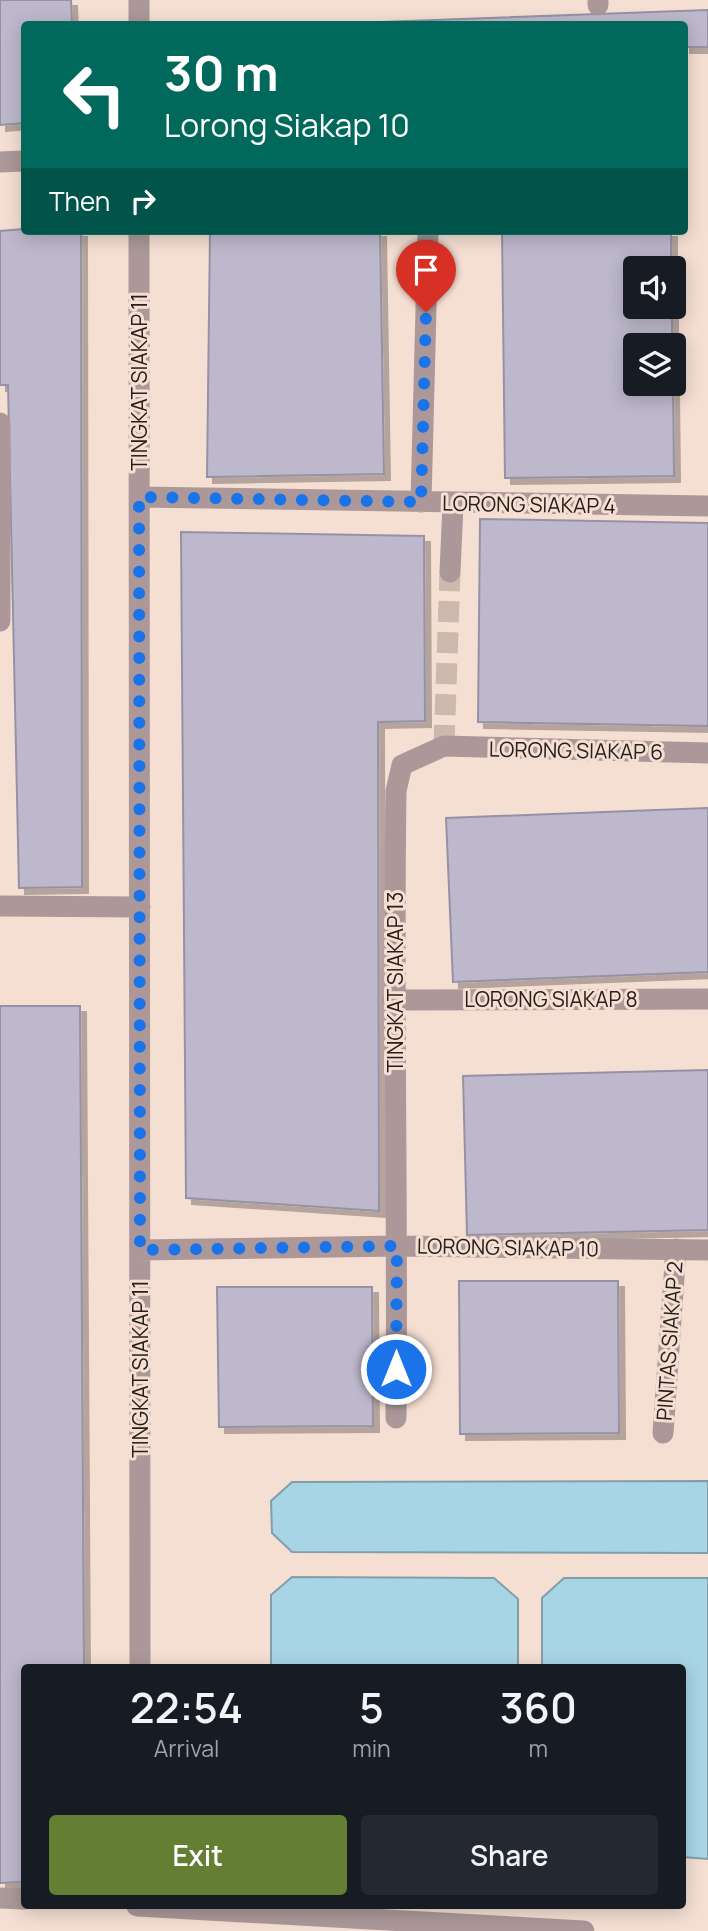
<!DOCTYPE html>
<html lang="en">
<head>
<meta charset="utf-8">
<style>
  body { margin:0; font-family:Manrope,sans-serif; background:#242831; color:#f1f3f6; height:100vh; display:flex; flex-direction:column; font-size:26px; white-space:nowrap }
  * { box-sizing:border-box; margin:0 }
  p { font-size:23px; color:#9ea1a6 }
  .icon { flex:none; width:38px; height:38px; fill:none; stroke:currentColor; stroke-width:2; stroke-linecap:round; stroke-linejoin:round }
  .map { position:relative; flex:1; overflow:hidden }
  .sheet { position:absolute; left:21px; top:1664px; width:665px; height:245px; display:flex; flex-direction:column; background:#171b24; border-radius:7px; box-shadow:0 4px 18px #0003 }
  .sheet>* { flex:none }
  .guide { position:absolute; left:21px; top:21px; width:667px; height:214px; border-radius:7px; box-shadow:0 4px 18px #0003; background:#00695c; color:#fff; overflow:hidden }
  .tools { position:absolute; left:623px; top:256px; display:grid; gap:14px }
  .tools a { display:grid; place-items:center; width:63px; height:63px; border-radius:7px; background:#171b24; box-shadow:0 4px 18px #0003; font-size:35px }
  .pin { position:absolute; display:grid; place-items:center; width:60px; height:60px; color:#fff; margin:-72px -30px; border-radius:50% 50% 50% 0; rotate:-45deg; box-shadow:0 0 7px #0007 }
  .pin .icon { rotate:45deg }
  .me { position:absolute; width:77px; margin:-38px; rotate:0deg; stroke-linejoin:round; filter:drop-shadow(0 0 5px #0008) }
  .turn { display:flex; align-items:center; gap:24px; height:147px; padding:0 28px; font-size:32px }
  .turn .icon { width:91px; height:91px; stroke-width:2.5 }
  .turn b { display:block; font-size:49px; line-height:60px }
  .then { display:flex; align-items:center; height:66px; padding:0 28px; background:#0003; gap:14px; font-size:26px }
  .eta { display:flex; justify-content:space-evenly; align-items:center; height:119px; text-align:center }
  .eta b { font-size:42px; font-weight:600; line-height:49px }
  .primary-button { display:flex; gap:14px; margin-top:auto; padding:14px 28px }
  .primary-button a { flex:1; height:80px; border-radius:7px; background:#647f33; color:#fff; font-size:28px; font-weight:600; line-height:80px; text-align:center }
  .primary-button a+a { background:#242831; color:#f1f3f6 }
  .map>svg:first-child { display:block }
  .water { fill:#a8d5e6; stroke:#829fa9; stroke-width:2 }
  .building { fill:#beb8cc; stroke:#9791a5; stroke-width:2; filter:url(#shadow) }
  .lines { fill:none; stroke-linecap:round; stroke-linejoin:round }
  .minor-tunnel { stroke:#ccb9ae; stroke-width:21; stroke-dasharray:21 10; stroke-linecap:butt }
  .minor { stroke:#ac9899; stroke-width:21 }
  .route { stroke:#1a73e8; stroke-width:12; stroke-dasharray:0 21.6 }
  .labels { text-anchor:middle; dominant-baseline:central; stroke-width:6; stroke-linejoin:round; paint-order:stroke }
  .street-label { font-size:21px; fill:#28201c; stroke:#f5dfd3 }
</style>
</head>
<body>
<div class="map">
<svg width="708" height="1931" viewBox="0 0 708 1931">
  <defs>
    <filter id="shadow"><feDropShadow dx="6" dy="6" stdDeviation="0" flood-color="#0004"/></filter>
  </defs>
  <rect width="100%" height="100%" fill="#f5dfd3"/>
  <path class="water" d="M708,1481V1553L292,1552L272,1533L271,1501L292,1482Z
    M292,1577L494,1578L518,1599V1668H271V1595Z
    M564,1578H708V1859L683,1857L682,1668H542V1598Z"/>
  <path class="building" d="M0,0H71L72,24H24V123L0,125Z
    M708,10V47H684V24H325Z
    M24,229L81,231L82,887L19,888L8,385H0V231Z
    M210,231H380L384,474L207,477Z
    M502,231H671V268H635V306H672V345H635V383H673L674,476L505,478Z
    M480,519L708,523V726L478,722Z
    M181,532L424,536L425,721L378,722L379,1211L186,1198Z
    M708,808V972L453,982L446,818Z
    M0,1006H80L84,1668H24V1882L0,1883Z
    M708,1070V1230L467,1235L463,1076Z
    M459,1281H618L619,1433L460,1434Z
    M217,1287H372L373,1426L219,1427Z"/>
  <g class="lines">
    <path class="minor-tunnel" d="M444,746L450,572"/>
    <path class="minor" d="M139,0V24
      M598,0V5
      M0,162L24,161
      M139,231L140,1668
      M0,423V621
      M139,497L708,506
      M421,502L428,231
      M450,572L453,504
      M0,906L140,907
      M393,1000L708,999
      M140,1250L397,1246L708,1250
      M396,1418C398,1209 393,1000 396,791L402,765L444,746L708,753
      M663,1433L676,1249
      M0,1898L24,1899
      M137,1906L584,1931"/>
  </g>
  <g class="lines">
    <path class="route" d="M396,1369L397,1246L140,1250L139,497L421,502L426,312"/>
  </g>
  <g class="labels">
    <g class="street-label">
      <text transform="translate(139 382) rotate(-90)">TINGKAT SIAKAP 11</text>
      <text transform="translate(529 504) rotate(1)">LORONG SIAKAP 4</text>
      <text transform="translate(576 750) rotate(1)">LORONG SIAKAP 6</text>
      <text transform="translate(395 982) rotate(-90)">TINGKAT SIAKAP 13</text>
      <text x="551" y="999">LORONG SIAKAP 8</text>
      <text transform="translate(508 1247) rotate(1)">LORONG SIAKAP 10</text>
      <text transform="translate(669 1341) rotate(-86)">PINTAS SIAKAP 2</text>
      <text transform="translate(140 1369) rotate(-90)">TINGKAT SIAKAP 11</text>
    </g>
  </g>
</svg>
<div class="tools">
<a><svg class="icon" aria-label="sound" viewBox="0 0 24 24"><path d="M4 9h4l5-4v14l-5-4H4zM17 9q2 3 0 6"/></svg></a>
<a><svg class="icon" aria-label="layers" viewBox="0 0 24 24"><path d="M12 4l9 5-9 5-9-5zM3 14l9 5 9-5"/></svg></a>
</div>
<div class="pin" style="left:426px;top:312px;background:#d93025"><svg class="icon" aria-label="arrive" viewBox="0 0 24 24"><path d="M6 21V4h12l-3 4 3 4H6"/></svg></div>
<svg class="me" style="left:396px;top:1369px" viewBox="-20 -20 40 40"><circle r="17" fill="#1a73e8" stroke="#fff" stroke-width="3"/><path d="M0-11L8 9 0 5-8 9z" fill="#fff"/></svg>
<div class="guide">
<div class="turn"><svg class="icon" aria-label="left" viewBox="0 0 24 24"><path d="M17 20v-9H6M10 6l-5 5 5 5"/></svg><div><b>30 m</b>Lorong Siakap 10</div></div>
<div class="then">Then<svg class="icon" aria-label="right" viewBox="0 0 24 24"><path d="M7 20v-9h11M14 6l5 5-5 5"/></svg></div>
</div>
<section class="sheet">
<div class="eta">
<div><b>22:54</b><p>Arrival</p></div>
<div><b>5</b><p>min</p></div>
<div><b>360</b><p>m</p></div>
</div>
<div class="primary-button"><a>Exit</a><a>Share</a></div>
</section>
</div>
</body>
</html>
